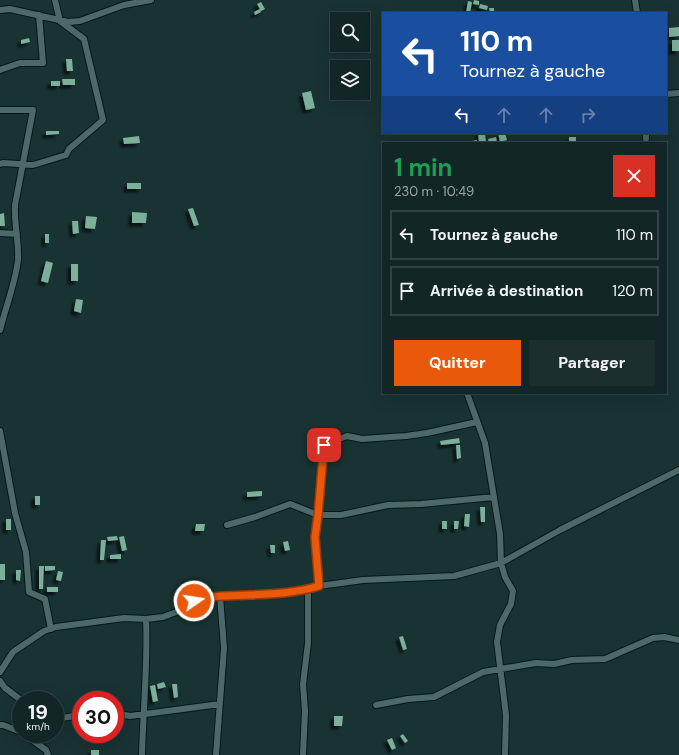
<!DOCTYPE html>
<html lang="fr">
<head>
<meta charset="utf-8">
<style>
  body { margin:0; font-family:"DM Sans",sans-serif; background:#1c2e2e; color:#f1f3f6; height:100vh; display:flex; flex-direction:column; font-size:15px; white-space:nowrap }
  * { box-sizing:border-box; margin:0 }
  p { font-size:13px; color:#9da5a7 }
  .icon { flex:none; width:22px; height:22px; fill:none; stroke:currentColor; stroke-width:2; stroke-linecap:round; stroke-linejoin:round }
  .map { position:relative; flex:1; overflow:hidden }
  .details { position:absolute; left:382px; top:142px; width:285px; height:252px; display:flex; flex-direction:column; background:#132626; border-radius:0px; box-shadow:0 4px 16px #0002,0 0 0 1px #324343 }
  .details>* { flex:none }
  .guide { position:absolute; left:382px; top:12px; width:285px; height:122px; border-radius:0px; box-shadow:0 4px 16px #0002,0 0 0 1px #324343; background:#1a4fa0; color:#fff; overflow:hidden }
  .fabs { position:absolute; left:330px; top:12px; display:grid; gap:8px }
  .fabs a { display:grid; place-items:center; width:40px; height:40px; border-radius:0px; background:#132626; box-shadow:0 4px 16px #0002,0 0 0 1px #324343; font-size:20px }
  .speed { position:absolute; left:12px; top:691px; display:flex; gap:8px; font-size:20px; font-weight:700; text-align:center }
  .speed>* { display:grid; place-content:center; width:52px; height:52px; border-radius:50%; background:#132626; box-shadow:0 4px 16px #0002,0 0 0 1px #324343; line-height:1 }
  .speed small { font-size:10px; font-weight:400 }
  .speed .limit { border:6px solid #d22; background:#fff; color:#111 }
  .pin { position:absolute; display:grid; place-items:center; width:34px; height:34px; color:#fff; margin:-17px; border-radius:8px; box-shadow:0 2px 6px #0006 }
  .me { position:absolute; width:44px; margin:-22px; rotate:77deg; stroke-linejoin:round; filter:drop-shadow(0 0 3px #0008) }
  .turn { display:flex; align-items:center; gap:14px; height:84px; padding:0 12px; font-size:18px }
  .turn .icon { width:52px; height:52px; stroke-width:2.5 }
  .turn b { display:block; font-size:28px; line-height:34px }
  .lanes { display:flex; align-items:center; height:38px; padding:0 12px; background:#0003; justify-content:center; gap:20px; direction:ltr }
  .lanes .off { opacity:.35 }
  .round { display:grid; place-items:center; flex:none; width:42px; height:42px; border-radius:0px; background:#1c2e2e }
  .overview { display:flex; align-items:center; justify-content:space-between; height:68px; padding:0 12px }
  h1 { font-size:24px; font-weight:700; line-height:30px; color:#1e9e55 }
  .primary-button { display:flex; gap:8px; margin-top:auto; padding:8px 12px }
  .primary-button a { flex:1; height:46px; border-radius:0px; background:#ea580c; color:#fff; font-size:16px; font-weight:700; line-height:46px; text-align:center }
  .primary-button a+a { background:#1c2e2e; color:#f1f3f6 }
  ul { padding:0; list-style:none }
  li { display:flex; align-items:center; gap:12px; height:50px; margin:0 8px 6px; padding:0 4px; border:2px solid #324343; border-radius:0px }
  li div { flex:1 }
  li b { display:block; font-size:15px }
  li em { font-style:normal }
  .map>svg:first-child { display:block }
  .building { fill:#7bb09b; filter:url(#shadow) }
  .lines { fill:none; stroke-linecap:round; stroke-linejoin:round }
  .minor-casing { stroke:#01191a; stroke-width:8 }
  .minor { stroke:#4d6868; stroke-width:6 }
  .route-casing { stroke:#983908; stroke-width:10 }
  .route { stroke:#ea580c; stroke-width:7 }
</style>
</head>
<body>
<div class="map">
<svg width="679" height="755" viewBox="0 0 679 755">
  <defs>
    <filter id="shadow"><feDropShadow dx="-3.5" dy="3.5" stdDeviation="1" flood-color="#0009"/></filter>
  </defs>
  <rect width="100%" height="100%" fill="#193232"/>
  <path class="building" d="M474,0L479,1V5L473,4Z
    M468,1L472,2L470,13H466Z
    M261,2L265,9L261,11L257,4Z
    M480,4L488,6L487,10L479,8Z
    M489,8H494V13H490Z
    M260,9L261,12L255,15L254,12Z
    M679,27V36L669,37V28Z
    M29,38L30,42L21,44V40Z
    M672,40H679V51H672Z
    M66,59H72L73,71H67Z
    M62,79H75V85H63Z
    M51,81H60V86H51Z
    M311,91L315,108L306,110L302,93Z
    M46,131H59V134L46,135Z
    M478,133H485L486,143H479Z
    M498,133H505L507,140L500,142Z
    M139,136L140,143L124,144L123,138Z
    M496,137L497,142L489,143L488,139Z
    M569,137H576V143H569Z
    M477,140V143H467V142Z
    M127,183H141V189H127Z
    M193,208L199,225L194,226L188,209Z
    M132,212L147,213L146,223H132Z
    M4,213L5,226H0V214Z
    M86,216L97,217L95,229L85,228Z
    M72,221H78L79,233L73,234Z
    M45,234H49V243H45Z
    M46,261L53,263L48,283L41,281Z
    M71,264H78V281H71Z
    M76,299L83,300L81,313L74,311Z
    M459,438L460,443L441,445L440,441Z
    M456,445H460L461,458L457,459Z
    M262,491V496L247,497V492Z
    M35,496H40V505H35Z
    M480,507H485V522H481Z
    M465,514H470L469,527L464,526Z
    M6,519H11V530H6Z
    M442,521H447V529H442Z
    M454,521H459L458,529H454Z
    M196,524H205L204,531H195Z
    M117,536L118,540L108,541L107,537Z
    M124,536L127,550L122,551L119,537Z
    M101,540H106L104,560H100Z
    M288,541L290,550L285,551L283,542Z
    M270,545H275V553H271Z
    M121,554V559H110V555Z
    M0,564H5V580H0Z
    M39,566H44L43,589H39Z
    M45,566H55V570L45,571Z
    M16,570H21L20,581L16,580Z
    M58,571L63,572L61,581L56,580Z
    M47,587H58V592H47Z
    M403,636L407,649L403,650L399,637Z
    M164,682L166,687L158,689L157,684Z
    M172,684H177L178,697L174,698Z
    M155,685L158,701L153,702L150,686Z
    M334,716H343L342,726H334Z
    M403,734L408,741L405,743L400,736Z
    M392,738L396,748L392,750L387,740Z
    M91,750H99V755H91Z"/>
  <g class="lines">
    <defs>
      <path id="minor" d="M635,0L637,13
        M0,10L10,9L68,22L80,21L124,5L151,0
        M0,70L20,63H43L39,15
        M666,94L679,93
        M0,110H33L15,205C14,224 19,242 18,260C15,284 6,306 0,330
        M646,133V139
        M0,164L3,163L33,165L66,155L69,149L103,120L84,39L60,21L55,0
        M0,233L17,234
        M467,393L485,443L500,534L501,563L505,577L513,591L511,604L500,625L497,642L506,715L505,755
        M0,431L15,513L26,552L29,592L45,599L51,629
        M227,525L255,517L290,504L318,515H341L388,505L421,504L494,497
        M319,586L315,537L318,515L324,445L347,436L362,439L406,436L427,433L477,422
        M0,672L13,652L44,631L56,627L124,618L146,619L163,617L179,611L194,601L207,597L265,595L308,589L319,586L363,580L454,576L501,563L560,530L679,470
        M0,681L5,688L21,700
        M376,705L408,699L434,697L483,672L536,663L554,664L572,660L605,659L653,638L664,637L679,640
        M115,713L130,716L220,704
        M55,719L81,715
        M0,725H3L21,732
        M24,734L46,750L48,755
        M142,755C143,710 148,664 146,619
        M216,755L224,648L220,596
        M303,755L305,711L303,684L308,643V589"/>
    </defs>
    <use href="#minor" class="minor-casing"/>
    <use href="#minor" class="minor"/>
  </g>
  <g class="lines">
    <defs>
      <path id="route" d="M194,601C212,595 230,596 249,595C272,594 297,593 319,586L315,537L318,515L324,445"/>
    </defs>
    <use href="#route" class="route-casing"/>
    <use href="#route" class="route"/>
  </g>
</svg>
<div class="fabs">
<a><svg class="icon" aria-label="search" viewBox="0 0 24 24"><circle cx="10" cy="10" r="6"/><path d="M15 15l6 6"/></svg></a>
<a><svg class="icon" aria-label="layers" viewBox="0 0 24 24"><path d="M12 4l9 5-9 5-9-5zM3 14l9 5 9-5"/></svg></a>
</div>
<div class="speed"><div>19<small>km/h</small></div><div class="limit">30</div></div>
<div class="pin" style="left:324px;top:445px;background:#d93025"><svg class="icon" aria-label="arrive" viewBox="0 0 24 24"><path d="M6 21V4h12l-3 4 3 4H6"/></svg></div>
<svg class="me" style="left:194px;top:601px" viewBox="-20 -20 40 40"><circle r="17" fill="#ea580c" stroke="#fff" stroke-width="3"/><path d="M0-11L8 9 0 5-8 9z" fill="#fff"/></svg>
<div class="guide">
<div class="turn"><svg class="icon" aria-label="left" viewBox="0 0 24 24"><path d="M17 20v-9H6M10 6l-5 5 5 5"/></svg><div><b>110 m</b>Tournez à gauche</div></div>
<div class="lanes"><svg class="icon" aria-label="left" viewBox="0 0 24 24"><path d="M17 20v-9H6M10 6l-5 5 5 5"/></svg><svg class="icon off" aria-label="ahead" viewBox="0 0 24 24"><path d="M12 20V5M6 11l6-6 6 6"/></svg><svg class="icon off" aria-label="ahead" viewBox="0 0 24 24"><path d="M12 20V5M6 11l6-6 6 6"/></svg><svg class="icon off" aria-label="right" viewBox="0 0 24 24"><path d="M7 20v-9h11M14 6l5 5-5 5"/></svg></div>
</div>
<section class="details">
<div class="overview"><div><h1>1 min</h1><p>230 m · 10:49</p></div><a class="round" style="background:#d93025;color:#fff"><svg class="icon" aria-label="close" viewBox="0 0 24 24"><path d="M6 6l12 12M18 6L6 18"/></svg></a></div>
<ul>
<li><svg class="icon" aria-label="left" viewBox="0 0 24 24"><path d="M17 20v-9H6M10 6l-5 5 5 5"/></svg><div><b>Tournez à gauche</b></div><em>110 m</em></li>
<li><svg class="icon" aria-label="arrive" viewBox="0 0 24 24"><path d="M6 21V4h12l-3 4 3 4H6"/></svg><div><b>Arrivée à destination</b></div><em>120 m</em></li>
</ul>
<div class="primary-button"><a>Quitter</a><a>Partager</a></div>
</section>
</div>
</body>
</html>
